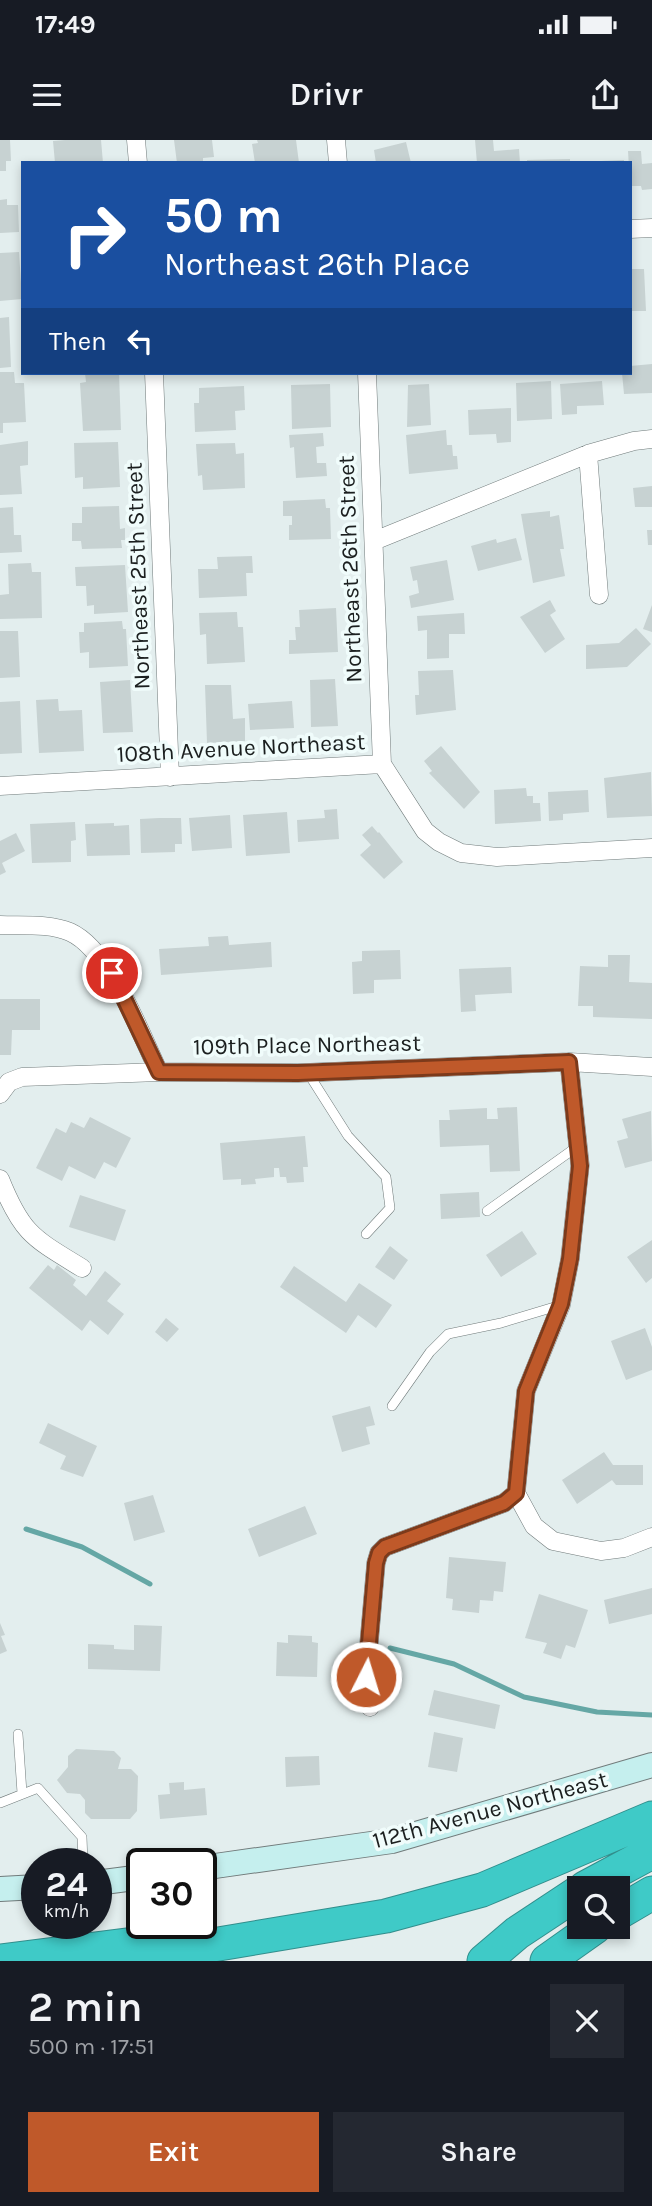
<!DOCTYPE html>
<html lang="en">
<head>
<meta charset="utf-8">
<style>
  body { margin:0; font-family:Karla,sans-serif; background:#242831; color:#f1f3f6; height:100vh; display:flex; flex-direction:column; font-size:26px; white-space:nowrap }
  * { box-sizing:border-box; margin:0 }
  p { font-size:23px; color:#9ea1a6 }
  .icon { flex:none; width:38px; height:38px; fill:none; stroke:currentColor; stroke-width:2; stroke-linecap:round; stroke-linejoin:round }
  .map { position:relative; height:1821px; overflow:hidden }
  .drawer { display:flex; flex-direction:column; background:#171b24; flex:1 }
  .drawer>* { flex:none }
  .guide { position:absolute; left:21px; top:21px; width:611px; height:214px; border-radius:0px; box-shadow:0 4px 10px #0003; background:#1a4fa0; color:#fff; overflow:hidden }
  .fabs { position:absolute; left:567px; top:1736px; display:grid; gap:14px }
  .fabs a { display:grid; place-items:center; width:63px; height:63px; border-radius:0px; background:#171b24; box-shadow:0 4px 10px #0003; font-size:35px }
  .speed { position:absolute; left:21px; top:1708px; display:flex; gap:14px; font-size:35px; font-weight:700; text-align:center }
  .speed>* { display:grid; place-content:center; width:91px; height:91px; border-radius:50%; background:#171b24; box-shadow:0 4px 10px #0003; line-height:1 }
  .speed small { font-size:18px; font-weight:400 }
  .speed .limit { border:4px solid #111; border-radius:10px; background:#fff; color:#111 }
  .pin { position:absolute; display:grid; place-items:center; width:60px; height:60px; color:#fff; margin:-30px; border:4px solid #fff; border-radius:50%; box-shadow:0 2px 7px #0007 }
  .me { position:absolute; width:77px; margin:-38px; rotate:5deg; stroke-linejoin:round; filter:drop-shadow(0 0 5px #0008) }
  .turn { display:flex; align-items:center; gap:24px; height:147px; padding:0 28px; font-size:32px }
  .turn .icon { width:91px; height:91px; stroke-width:2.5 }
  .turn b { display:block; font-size:49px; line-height:60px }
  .then { display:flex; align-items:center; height:66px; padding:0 28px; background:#0003; gap:14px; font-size:26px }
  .round { display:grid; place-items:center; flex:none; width:74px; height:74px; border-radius:0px; background:#242831 }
  .head { display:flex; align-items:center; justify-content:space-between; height:119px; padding:0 28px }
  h1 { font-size:42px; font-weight:600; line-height:52px }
  .primary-button { display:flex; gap:14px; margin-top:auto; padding:14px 28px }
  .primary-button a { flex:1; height:80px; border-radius:0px; background:#bf592a; color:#fff; font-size:28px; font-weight:600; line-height:80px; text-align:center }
  .primary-button a+a { background:#242831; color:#f1f3f6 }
  .status { display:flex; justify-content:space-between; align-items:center; height:49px; padding:0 35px; background:#171b24; direction:ltr }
  .status svg { height:19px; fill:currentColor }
  header { display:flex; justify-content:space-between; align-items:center; height:91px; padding:0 28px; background:#171b24; font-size:32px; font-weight:600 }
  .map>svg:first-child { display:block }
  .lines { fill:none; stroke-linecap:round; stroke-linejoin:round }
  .stream { stroke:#65a7a5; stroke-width:5 }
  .building { fill:#c7d2d2 }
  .lane-casing { stroke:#717b7b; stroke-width:10 }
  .street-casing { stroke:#717b7b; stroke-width:19 }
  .secondary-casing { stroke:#717b7b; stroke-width:26 }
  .highway-casing { stroke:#328e8c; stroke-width:35 }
  .lane { stroke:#fff; stroke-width:9 }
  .street { stroke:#fff; stroke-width:18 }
  .secondary { stroke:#c5efee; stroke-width:24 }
  .highway { stroke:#3fcac7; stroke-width:33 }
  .route-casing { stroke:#7c3a1b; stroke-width:18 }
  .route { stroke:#bf592a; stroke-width:12 }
  .labels { text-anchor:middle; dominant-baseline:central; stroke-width:7; stroke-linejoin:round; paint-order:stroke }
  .street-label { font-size:23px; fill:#1b1f1f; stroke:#f0fcfb }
</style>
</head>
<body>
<div class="status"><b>17:49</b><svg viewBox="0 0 49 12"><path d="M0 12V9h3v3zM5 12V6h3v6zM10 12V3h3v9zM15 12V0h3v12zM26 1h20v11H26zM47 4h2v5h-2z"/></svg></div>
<header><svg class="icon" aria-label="menu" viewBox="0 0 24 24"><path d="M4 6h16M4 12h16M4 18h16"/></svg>Drivr<svg class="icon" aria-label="share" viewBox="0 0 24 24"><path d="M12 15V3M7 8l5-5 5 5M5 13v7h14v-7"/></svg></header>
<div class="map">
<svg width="652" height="1821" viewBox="0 0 652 1821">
  <rect width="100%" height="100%" fill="#e3eeee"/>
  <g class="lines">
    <path class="stream" d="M26,1389L82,1407L150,1444
      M390,1508L454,1524L524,1557L597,1572L652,1575"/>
  </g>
  <path class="building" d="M0,0H10L11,21H6V31H0Z
    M65,0H101L103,23H55L53,1Z
    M174,0H212L214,17L203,18V23H177Z
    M257,0H296L299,23H255L252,4L258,3Z
    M475,0H493L494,11L519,9L520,23H477Z
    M406,2L411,23H376L374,10Z
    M628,11H641L642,24L652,23V49L642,50L641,46H630Z
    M570,19V23H527V20Z
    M624,20V23H601V21Z
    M7,59V65H18L19,92L0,93V60Z
    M19,112L22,159L0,161V113Z
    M630,129H644L646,171H630Z
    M9,177L11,227L0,228V178Z
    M652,224V253L624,254L622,233H630V226Z
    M0,232H14L15,243H24L26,282L3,283V293H0Z
    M85,233H119L121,290L83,291L80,243L86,242Z
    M551,241L552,279L517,281L516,243Z
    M602,241L604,265L577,266V274L562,275L560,244Z
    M330,244L331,287L292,289L291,245Z
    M429,244L431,285L407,287L408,245Z
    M244,246L245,270L235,271L236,290L195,292L194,263H199V248Z
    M511,268V302L497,303L496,294L469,295L468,270Z
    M446,290L447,305H452L453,316H457L458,329L409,334L406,295Z
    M323,293L324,306L316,307L317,323H326L327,336L296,338L294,307L290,308L289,295Z
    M28,301V325L20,326L22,354L0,355V305Z
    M118,302L120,347L83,349V337L75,338L74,303Z
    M235,303L236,314L244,313L245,348L203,350L202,335L198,336L196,304Z
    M652,346V367H635L633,348Z
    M325,359L326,368H330L331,399L289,400V385H292V376H283V361Z
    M119,366L120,389L125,388V400H121L122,408L82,409L81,401H72V383H82V367Z
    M13,367L14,395H21L22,412L0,413V368Z
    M550,371V377L559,375L564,409H560L565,436L533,443L521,374Z
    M647,390H652V405H648Z
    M516,398L522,420L478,431L471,406L496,399L497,403Z
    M252,416L253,433H246L247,456L199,458L198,429H218L217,417Z
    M447,420L454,460L411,468L409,456L419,453L417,440L413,441L410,427Z
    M31,423L32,432H41L42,478L0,479V455L9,454L8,424Z
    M125,425L128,472L94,474V465L87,466L86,446H76L75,427Z
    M550,460L556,471L550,475L565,499L545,513L520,477Z
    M652,465V492L643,489Z
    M336,468L338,512L289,514V500H296L295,487H300L299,470Z
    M237,472L238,487H243L245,522L207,524L206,494L200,495L199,473Z
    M464,473L465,494H449V518L427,519V490L418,491L417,476Z
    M122,481L123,489H126L128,526L89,528V512L80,513L79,492H84V483Z
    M636,488L651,504L627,527L586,529V505L619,503Z
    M0,491H18L20,537L0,538Z
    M453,530L456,570L416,575L415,555H419L418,531Z
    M335,539L338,586L311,587L310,540Z
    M130,540L133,592L103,593L100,542Z
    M205,545H231L233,579L245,578V601L207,603Z
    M58,559L59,571L82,570L84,611L39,613L36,560Z
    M20,561L22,613L0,614V562Z
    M292,561L294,588L250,590L248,564Z
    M441,606L480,652L464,669L429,633L432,631L424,621Z
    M651,632L652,676L607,678L604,638Z
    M526,648L527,656H533V663H540L541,681L495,684L494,650Z
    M588,650L589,672L563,674V680L549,681L548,652Z
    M337,669L339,699L298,702L297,680L325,678L324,670Z
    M287,672L290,713L246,716L243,675Z
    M230,675L232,708L192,711L189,678Z
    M159,678H181L182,704H175V712L141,713L140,679Z
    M75,682L76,700L71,701V722L32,723L30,684Z
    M114,683V686L129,685L130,715L87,716L85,684Z
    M372,686L378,693L379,692L403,722L384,739L360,715L371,705L362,695Z
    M16,693L25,711L2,723L6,732L0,735V701Z
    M228,796L229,805L271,802L272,827L161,835L159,809L209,806L208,797Z
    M400,810L401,839L374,840V853L353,854L352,822L362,821V811Z
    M608,815H630L629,842L652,843V879L593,877V866H578L580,826L608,827Z
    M511,827L512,853L475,855L476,871L461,872L459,829Z
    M0,859H40V890H12L11,915H0Z
    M517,967L520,1031L490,1032L489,1005L440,1007L439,980H450L449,970L487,968V979H498L497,968Z
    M651,971L652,1021L625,1028L617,1001L628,998L622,979Z
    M90,977L131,998L116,1028L104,1022L95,1039L69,1026L62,1041L36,1028L56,988L66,993L71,982L84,988Z
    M305,996L308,1027H303L304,1042L287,1043L286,1037H280L279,1028H274V1037L255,1039L256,1044L241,1045V1039L223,1040L220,1003Z
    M479,1052L480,1077L441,1079L440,1054Z
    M80,1055L126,1070L115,1101L69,1087Z
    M522,1091L537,1114L501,1137L486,1115Z
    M652,1100V1138L646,1143L627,1117Z
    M390,1106L408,1120L394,1140L375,1127Z
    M48,1125L54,1130L57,1125L76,1140L73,1145L86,1156L105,1131L121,1144L107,1161L124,1174L108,1195L90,1180L82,1191L29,1148Z
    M294,1126L346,1162L359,1143L392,1165L376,1188L358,1175L346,1193L280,1147Z
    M166,1178L179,1189L167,1202L155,1192Z
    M645,1188L652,1207V1230L626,1240L611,1201Z
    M370,1266L375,1285L366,1287L370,1304L342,1312L332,1276Z
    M48,1283L97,1306L83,1337L60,1329L66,1316L39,1303Z
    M604,1312L613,1325H643V1345H616L612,1340L577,1364L562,1340Z
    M153,1355L165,1392L134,1401L124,1363Z
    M305,1366L317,1394L259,1417L248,1389Z
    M449,1417L506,1422L503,1452L494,1451L493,1461L480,1460L479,1473L452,1470L453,1459L446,1458Z
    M652,1448V1474L609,1484L604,1460Z
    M539,1454L588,1470L575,1508L566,1505L561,1519L543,1513L547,1503L525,1498Z
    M0,1483L5,1495L1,1496L7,1511L0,1514Z
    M134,1485L162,1486L160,1531L88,1529V1504L114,1505V1509L134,1510Z
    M288,1495L312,1496V1502L318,1503L317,1537L276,1536L277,1502L288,1503Z
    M434,1550L500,1565L495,1589L428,1575Z
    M434,1592L463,1598L457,1632L428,1627Z
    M76,1609L114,1611L121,1618L118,1629H131L138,1636L137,1671L130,1679H91L85,1673V1660L80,1654L67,1653L57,1640L68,1627V1616Z
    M319,1616L320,1645L286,1647L285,1617Z
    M184,1642V1650L205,1648L207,1675L160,1679L158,1655L170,1654L169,1643Z"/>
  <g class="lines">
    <defs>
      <path id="lane" d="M308,933L348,996L386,1037L390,1068L366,1094
        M487,1071L578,1006
        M392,1266L430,1212L448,1194L501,1183L561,1165
        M18,1594L22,1653
        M0,1663L38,1648L82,1697L83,1724"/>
      <path id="street" d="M136,0L138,23
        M336,0L338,23
        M630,89L652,88
        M154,233L170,637
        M367,233L382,624L425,691L439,702L461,713L497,717L652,708
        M588,314L599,455
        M374,401L588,314L634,301L652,299
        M0,646L382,624
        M0,785C22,786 49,783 70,792C110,810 140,893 159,932L298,933L569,922L652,927
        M0,954L9,942L22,937L159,932
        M0,1039C22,1094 33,1098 82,1128
        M516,1353L534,1386L553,1401L601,1411L624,1408L652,1397
        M370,1567L366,1537L376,1423L379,1413L385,1407L504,1363L516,1353L526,1251L561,1165L570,1119L580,1025L569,922"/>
      <path id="secondary" d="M201,1728L392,1701L652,1625
        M96,1743L142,1737
        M0,1749L37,1747"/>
      <path id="highway" d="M585,1748L652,1712
        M618,1773L652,1753
        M2,1821L142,1803
        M117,1821L386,1776L482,1750L652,1678
        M484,1821L517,1793L579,1752
        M547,1821L595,1787"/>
    </defs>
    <use href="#lane" class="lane-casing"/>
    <use href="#street" class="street-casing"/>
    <use href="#secondary" class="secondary-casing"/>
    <use href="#highway" class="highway-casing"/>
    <use href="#lane" class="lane"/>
    <use href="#street" class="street"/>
    <use href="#secondary" class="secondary"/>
    <use href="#highway" class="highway"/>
  </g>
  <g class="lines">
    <defs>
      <path id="route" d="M112,833L159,932L298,933L569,922L580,1026L570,1119L561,1164L526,1251L516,1353L504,1363L385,1407L379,1413L376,1423L366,1537"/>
    </defs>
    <use href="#route" class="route-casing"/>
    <use href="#route" class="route"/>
  </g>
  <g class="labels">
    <g class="street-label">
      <text transform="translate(350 429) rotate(-92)">Northeast 26th Street</text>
      <text transform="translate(138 436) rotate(-92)">Northeast 25th Street</text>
      <text transform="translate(241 608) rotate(-3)">108th Avenue Northeast</text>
      <text transform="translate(307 905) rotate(-1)">109th Place Northeast</text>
      <text transform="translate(490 1670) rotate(-15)">112th Avenue Northeast</text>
    </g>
  </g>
</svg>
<div class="fabs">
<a><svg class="icon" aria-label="search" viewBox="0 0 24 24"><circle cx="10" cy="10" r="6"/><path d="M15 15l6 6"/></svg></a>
</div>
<div class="speed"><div>24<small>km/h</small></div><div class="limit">30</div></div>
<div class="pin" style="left:112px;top:833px;background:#d93025"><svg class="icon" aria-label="arrive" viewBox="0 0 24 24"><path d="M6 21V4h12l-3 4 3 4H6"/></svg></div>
<svg class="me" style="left:366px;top:1537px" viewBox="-20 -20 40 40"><circle r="17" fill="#bf592a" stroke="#fff" stroke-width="3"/><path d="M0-11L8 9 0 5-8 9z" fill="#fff"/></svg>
<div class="guide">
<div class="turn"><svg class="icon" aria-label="right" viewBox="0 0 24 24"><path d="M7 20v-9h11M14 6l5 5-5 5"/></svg><div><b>50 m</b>Northeast 26th Place</div></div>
<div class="then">Then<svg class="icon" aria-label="left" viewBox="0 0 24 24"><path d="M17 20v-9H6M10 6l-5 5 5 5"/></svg></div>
</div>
</div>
<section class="drawer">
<div class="head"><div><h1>2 min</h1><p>500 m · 17:51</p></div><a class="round"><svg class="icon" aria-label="close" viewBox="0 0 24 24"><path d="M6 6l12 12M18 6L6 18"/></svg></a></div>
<div class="primary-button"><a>Exit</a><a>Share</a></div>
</section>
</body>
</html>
